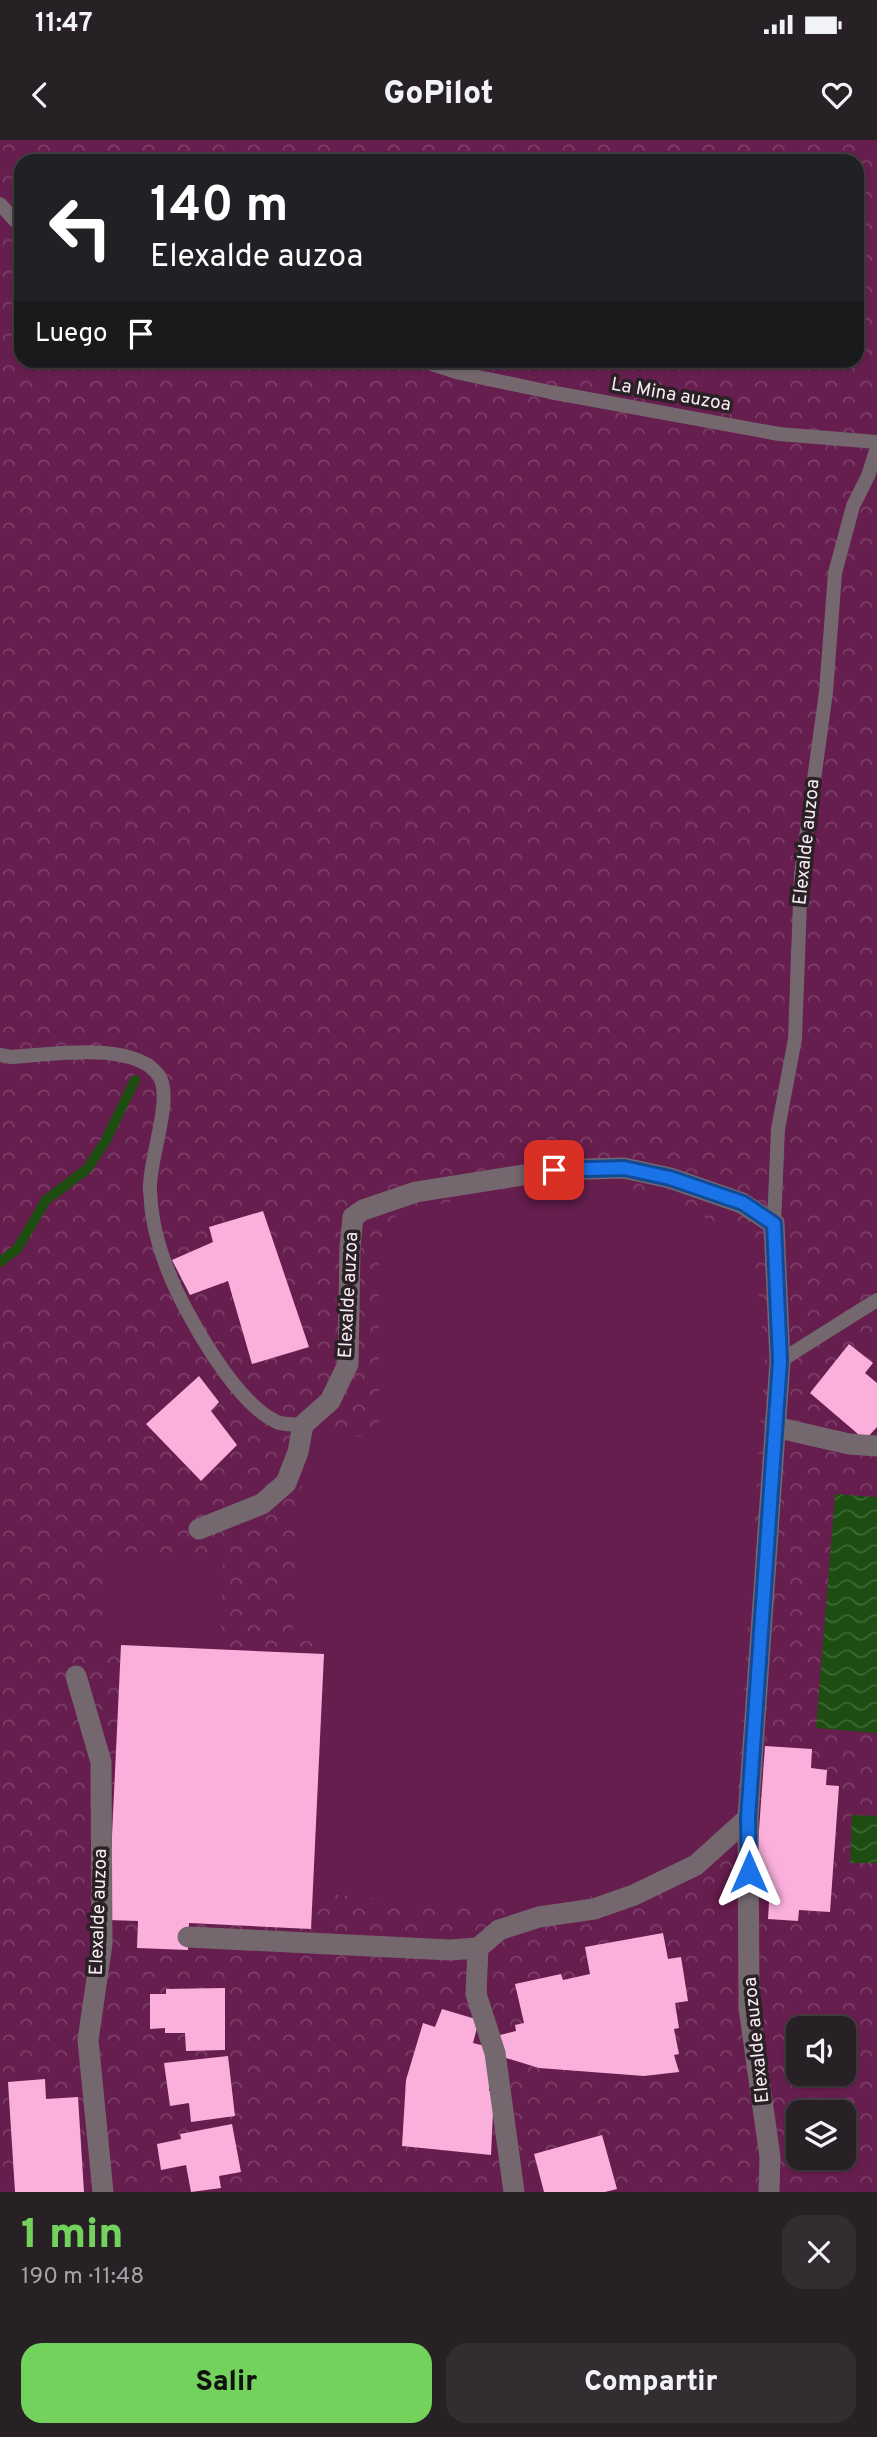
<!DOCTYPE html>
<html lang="es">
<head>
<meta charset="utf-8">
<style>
  body { margin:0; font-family:Overpass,sans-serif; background:#332d31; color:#f1f3f6; height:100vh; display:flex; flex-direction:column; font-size:26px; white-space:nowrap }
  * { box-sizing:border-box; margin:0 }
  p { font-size:23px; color:#a4a3a6 }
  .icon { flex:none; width:38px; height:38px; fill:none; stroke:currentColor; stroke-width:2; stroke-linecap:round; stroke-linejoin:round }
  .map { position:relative; height:2052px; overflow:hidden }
  .details { display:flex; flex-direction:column; background:#272024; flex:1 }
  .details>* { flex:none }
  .top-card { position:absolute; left:14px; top:14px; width:850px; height:214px; border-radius:21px; box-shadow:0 2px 5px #0004,0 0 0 2px #433e41; background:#202124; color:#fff; overflow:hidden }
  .fabs { position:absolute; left:786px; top:1876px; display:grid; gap:14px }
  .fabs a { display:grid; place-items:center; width:70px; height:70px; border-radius:14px; background:#272024; box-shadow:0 2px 5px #0004,0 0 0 2px #433e41; font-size:35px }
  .pin { position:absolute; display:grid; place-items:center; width:60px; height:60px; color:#fff; margin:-30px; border-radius:14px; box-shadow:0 4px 10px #0006 }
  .me { position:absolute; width:77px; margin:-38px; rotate:0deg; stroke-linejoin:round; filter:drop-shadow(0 0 5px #0008) }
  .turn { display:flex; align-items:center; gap:24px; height:147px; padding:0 21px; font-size:32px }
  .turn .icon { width:91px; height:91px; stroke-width:2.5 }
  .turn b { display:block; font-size:49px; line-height:60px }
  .then { display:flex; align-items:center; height:66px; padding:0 21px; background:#0003; gap:14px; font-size:26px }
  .round { display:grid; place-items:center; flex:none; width:74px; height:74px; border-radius:21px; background:#332d31 }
  .overview { display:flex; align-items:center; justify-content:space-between; height:119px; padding:0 21px }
  h1 { font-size:42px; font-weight:800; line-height:52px; color:#73d25c }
  .action { display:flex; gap:14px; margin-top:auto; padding:14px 21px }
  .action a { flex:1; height:80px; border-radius:21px; background:#73d25c; color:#111; font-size:28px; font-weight:800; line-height:80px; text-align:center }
  .action a+a { background:#332d31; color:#f1f3f6 }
  .status { display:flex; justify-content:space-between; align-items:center; height:49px; padding:0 35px; background:#272024; direction:ltr }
  .status svg { height:19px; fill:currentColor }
  header { display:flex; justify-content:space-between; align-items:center; height:91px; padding:0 21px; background:#272024; font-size:32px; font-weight:800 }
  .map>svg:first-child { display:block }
  .forest { fill:url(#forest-crowns); fill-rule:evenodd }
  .pitch { fill:#661e4e }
  .water { fill:url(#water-waves) }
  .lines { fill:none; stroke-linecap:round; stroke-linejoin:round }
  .stream { stroke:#1d4d11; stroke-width:10 }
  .building { fill:#fbb0dc }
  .lane { stroke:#74686e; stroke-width:14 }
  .street { stroke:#74686e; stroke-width:21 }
  .route-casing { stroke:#114b97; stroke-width:18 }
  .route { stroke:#1a73e8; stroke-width:12 }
  .labels { text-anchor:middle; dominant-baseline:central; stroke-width:7; stroke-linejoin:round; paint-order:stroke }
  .street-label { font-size:19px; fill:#f5edf1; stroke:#2a2026 }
</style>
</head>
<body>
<div class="status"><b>11:47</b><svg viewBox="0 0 49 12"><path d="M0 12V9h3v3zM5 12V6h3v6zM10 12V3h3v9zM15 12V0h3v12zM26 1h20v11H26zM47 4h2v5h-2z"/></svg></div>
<header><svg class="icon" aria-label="back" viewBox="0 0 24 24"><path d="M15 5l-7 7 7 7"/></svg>GoPilot<svg class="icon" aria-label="heart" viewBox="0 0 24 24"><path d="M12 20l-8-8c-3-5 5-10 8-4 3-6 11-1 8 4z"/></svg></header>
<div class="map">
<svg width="877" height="2052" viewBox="0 0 877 2052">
  <defs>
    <pattern id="forest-crowns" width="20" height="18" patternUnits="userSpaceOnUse" patternTransform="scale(1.75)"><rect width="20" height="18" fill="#661e4e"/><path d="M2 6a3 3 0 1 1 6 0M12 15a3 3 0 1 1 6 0" fill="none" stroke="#7c3f68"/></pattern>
    <pattern id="water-waves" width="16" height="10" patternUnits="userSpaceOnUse" patternTransform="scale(1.75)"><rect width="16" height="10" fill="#1d4d11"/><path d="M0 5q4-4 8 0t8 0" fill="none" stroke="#3e6734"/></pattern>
  </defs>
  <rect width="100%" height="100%" fill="#342a30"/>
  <path class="forest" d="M0,0H877V2052H0ZM21,21H858V220H21ZM798,1888H844V1934H798ZM798,1972H844V2018H798Z"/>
  <path class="pitch" d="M577,1038L631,1048L732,1089L754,1109L765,1214L736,1674L692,1717L612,1753L557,1762L495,1768L313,1753L325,1502L292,1500L305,1294L379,1298V1100L399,1072Z
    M107,1411L223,1416L220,1510L103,1505Z"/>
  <path class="water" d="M835,1354L877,1357V1593L816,1588Z
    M852,1675L877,1676V1723H850Z"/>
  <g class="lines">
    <path class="stream" d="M0,1122L17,1109L46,1060L87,1029L105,1002L135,940"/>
  </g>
  <path class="building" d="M263,1071L309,1207L252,1224L228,1141L190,1155L172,1120L213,1102L209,1087Z
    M849,1204L873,1223L865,1233L877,1243V1287L865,1300L810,1253Z
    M199,1236L219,1262L211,1271L237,1305L201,1341L146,1284Z
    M121,1505L324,1514L311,1789L189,1783L188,1810L137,1808L138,1781L108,1780Z
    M765,1606L812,1609L811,1628L827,1630L826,1645L839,1646L830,1772L799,1770L798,1781L768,1779L770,1747L755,1746Z
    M663,1793L668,1819L681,1817L688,1861L675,1863L679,1888L674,1889L679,1914L674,1915L679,1932L644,1936L539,1928L506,1918L496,1896L516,1891L515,1885L524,1883L515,1844L561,1834L563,1840L590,1834L585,1807Z
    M225,1848V1910L186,1911L185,1893H165V1888L150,1889V1854H166V1849Z
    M442,1869L479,1880L473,1903L489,1907V1951H494L491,2015L402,2006L406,1940L423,1883L435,1887Z
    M228,1916L235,1976L191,1982L189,1963L170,1966L164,1923Z
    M45,1939L46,1959L78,1957L84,2052H15L8,1942Z
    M232,1984L241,2032L219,2036L221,2048L191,2052L186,2025L161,2030L157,2004L181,1999L180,1994Z
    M602,1995L617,2049L605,2052H544L534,2014Z"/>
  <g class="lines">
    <path class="lane" d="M0,64L21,87
      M419,220L460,233L550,252L779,294L877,302
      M0,915L11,917C49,915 135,900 159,936C174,958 148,1022 150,1050C151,1079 158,1107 169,1133C185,1174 236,1264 277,1282C284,1285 295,1284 303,1285
      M774,1084L778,989L795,899L801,734L826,552L835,433L853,366L868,336L877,308
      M780,1221L877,1160"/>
    <path class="street" d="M775,1287L849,1304L877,1306
      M199,1389L262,1364L286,1343L298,1312L303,1285L330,1261L348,1224L350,1107L353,1077L363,1070L416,1052L554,1030L624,1028L670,1038L742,1063L774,1084L780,1221L748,1678L749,1868L770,2017L769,2052
      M76,1536L101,1622L102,1804L88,1900L103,2052
      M188,1797L450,1810L478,1808
      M514,2052L495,1913L476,1854L478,1808L499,1790L539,1777L594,1769L634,1755L696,1725L748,1678"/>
  </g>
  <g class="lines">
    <defs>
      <path id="route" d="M554,1030L624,1028L670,1038L743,1063L774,1084L780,1221L748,1678L749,1732"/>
    </defs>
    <use href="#route" class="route-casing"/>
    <use href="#route" class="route"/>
  </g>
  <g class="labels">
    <g class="street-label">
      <text transform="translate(671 255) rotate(10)">La Mina auzoa</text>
      <text transform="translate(807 702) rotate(-84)">Elexalde auzoa</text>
      <text transform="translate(349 1155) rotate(-87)">Elexalde auzoa</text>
      <text transform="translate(99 1772) rotate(-88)">Elexalde auzoa</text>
      <text transform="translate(757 1900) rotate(-96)">Elexalde auzoa</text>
    </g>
  </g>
</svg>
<div class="fabs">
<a><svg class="icon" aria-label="sound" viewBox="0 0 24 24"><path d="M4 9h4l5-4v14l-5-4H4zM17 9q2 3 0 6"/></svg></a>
<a><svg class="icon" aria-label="layers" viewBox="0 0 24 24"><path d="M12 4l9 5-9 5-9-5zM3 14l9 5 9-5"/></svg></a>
</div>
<div class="pin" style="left:554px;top:1030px;background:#d93025"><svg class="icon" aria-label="arrive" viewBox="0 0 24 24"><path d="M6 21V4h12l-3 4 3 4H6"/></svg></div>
<svg class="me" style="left:749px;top:1732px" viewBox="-20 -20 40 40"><path d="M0-17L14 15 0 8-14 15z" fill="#1a73e8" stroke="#fff" stroke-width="4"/></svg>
<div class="top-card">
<div class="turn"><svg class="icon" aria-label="left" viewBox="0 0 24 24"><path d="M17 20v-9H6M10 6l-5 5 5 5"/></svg><div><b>140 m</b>Elexalde auzoa</div></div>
<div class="then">Luego<svg class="icon" aria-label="arrive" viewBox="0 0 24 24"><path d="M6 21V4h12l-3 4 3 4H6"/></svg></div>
</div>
</div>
<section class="details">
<div class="overview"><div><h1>1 min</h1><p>190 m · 11:48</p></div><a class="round"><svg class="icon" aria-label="close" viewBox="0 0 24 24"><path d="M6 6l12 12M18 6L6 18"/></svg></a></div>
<div class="action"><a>Salir</a><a>Compartir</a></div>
</section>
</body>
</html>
